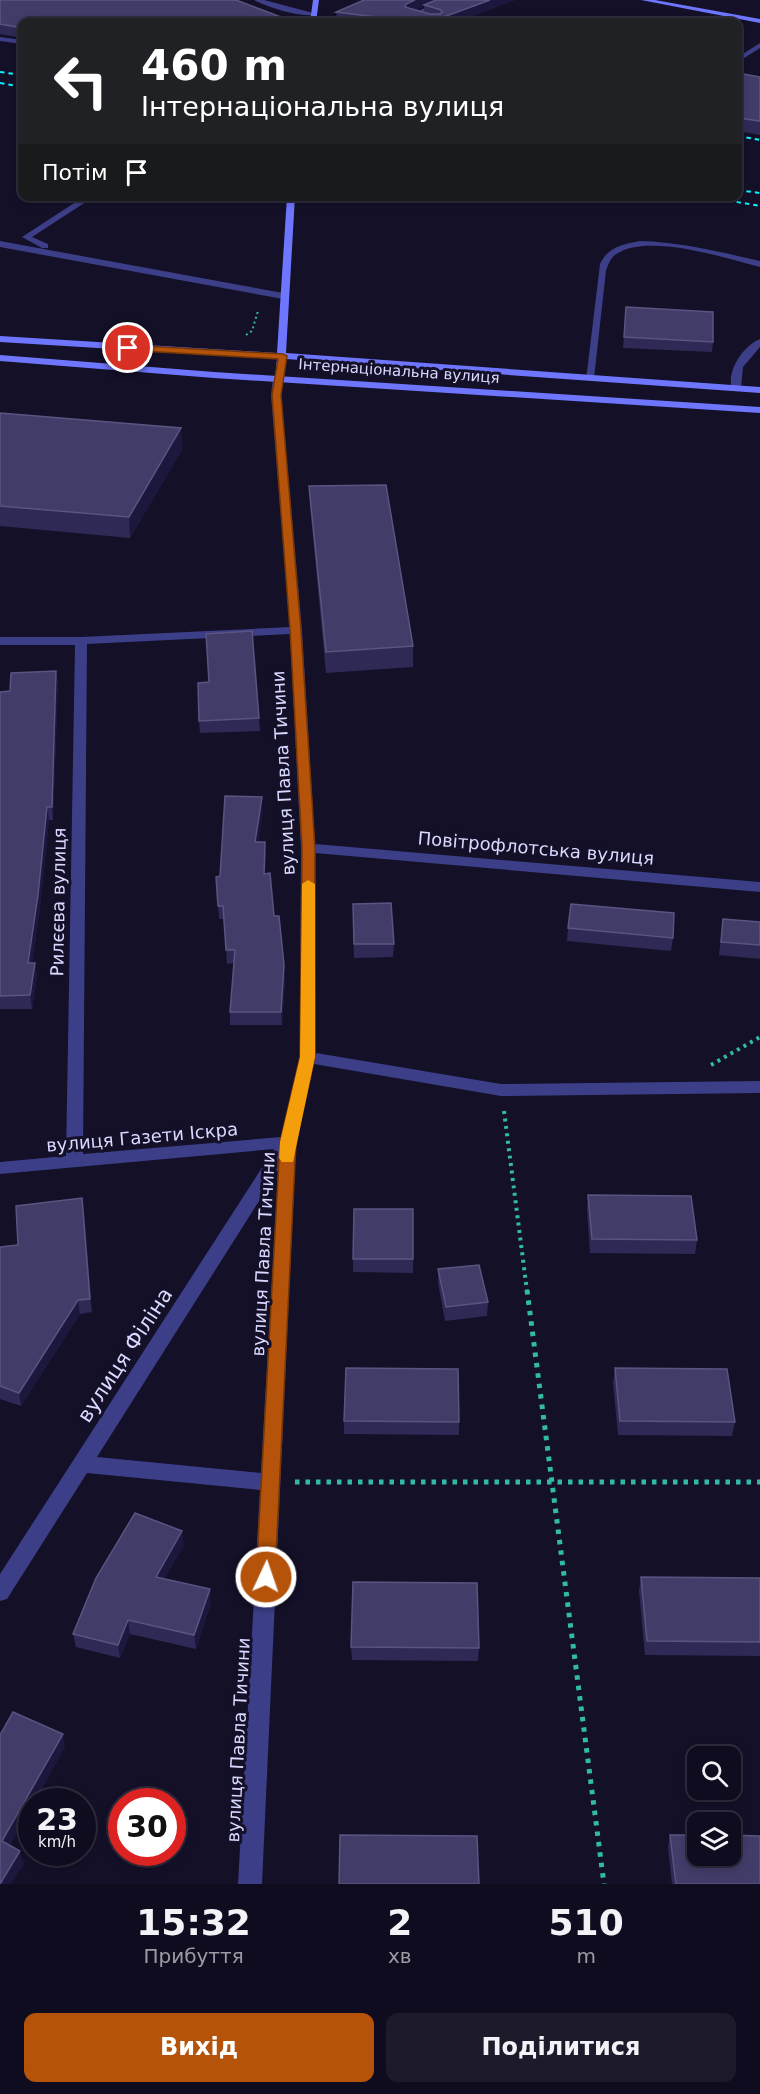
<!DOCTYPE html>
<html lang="uk">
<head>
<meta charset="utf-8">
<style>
  body { margin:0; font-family:"DejaVu Sans",sans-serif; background:#1c1a2b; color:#f1f3f6; height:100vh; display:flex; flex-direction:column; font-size:22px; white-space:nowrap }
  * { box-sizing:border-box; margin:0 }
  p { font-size:20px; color:#9b9ba4 }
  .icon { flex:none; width:33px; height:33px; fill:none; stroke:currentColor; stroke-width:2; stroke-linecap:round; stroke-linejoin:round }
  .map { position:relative; height:1884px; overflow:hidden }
  .side { display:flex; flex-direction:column; background:#0e0c1e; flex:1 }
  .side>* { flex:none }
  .top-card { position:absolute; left:18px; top:18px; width:724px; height:183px; border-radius:12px; box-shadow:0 3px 9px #0003,0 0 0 2px #2e2c3c; background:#202124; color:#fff; overflow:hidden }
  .controls { position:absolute; left:687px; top:1746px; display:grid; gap:12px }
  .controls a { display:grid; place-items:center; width:54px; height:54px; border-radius:12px; background:#0e0c1e; box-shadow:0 3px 9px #0003,0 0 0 2px #2e2c3c; font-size:30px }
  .speed { position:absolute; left:18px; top:1788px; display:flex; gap:12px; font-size:30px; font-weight:700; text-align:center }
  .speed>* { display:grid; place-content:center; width:78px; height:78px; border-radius:50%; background:#0e0c1e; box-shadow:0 3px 9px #0003,0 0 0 2px #2e2c3c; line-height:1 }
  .speed small { font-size:15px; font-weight:400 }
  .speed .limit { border:9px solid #d22; background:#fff; color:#111 }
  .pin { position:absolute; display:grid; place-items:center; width:51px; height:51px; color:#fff; margin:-26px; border:3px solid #fff; border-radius:50%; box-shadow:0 2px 6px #0007 }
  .me { position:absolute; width:66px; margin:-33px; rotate:3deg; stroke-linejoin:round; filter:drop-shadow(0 0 4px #0008) }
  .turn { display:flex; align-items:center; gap:21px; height:126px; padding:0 24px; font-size:27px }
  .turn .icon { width:78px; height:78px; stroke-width:2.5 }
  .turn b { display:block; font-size:42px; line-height:51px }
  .then { display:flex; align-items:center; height:57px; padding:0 24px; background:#0003; gap:12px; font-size:22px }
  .eta { display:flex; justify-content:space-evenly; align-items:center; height:102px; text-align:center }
  .eta b { font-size:36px; font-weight:600; line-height:42px }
  .action { display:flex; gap:12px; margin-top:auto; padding:12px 24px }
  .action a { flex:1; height:69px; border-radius:12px; background:#b45309; color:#fff; font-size:24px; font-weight:600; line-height:69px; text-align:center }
  .action a+a { background:#1c1a2b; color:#f1f3f6 }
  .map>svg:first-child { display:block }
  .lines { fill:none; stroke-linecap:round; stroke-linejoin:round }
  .path-far2 { stroke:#31baa8; stroke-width:2; stroke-dasharray:2 3; stroke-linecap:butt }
  .path-far1 { stroke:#31baa8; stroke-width:4; stroke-dasharray:3 4.5; stroke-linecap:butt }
  .path { stroke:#31baa8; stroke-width:5; stroke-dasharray:4.5 6; stroke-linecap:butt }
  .lane { fill:#3c3e87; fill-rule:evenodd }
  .street { fill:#3c3e87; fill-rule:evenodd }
  .secondary { fill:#6f76fe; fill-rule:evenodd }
  .rail { stroke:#05f6fd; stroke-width:2; stroke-dasharray:4.5 4; stroke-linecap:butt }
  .wall { fill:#2f2956; fill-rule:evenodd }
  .shaded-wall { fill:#1c173c }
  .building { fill:#413c68; stroke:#595480; stroke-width:1.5 }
  .route { fill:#b45309; stroke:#753606; stroke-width:1.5 }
  .slow { fill:#f59e0b }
  .labels { text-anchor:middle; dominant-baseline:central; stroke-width:6; stroke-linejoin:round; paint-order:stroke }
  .far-street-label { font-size:15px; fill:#d9d8ff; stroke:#131028 }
  .street-label { font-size:18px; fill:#d9d8ff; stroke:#131028 }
  .near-street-label { font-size:21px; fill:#d9d8ff; stroke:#131028 }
</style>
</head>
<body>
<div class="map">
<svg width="760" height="1884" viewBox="0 0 760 1884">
  <rect width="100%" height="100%" fill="#131028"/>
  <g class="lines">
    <path class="path-far2" d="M246,335L252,331L258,311"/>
    <path class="path-far1" d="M711,1065L760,1037
      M504,1111L527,1291"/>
    <path class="path" d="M527,1290L604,1884
      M295,1482H760"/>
    <path class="lane" d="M254,0H264L317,14C305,19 266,7 254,0Z
      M443,0H452L417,16L440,22H430L407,16Z
      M760,43V48L738,62V57Z
      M85,196H95L32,237L48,244V248H42L22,237Z
      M0,241L283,293L288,296L283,299L0,247Z
      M640,241C681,242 720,252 760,261V267C725,258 646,232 615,255C610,259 608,265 606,271L594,378L586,380L600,264C608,247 623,244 640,241Z
      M760,339V347L743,367L741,388L732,390C726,371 743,346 760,339Z"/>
    <path class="street" d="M0,37L22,40V44L0,41Z
      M278,375L283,378L281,395L302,630L315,844L760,882V892L315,853L316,1053L501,1084L760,1081V1093L501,1096L314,1064L296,1142L262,1884H238L260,1490L87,1473L7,1599L0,1601V1574L274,1149L0,1174V1162L66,1156L75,645H0V637H81L290,627L271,395L273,378ZM290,634L301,848L300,1057L281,1137L83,1154L87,644ZM278,1171L261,1473L97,1457Z"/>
    <path class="secondary" d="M313,0H319L316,22H310Z
      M641,0H655L760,19V23Z
      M287,196H295L286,353L760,387V393L286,359V366L281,369L276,366L277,359L0,342V336L277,353Z
      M0,355L214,372L760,407V413L214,378L0,361Z"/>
    <path class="rail" d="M0,72L22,75
      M0,83L22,87
      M738,136L760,140
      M738,190L760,193
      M703,196L760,206"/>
  </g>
  <path class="wall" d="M0,0L22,22V38L0,34Z
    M364,0H515L456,22H337L336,12ZM424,6V12L415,10Z
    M738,73L760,77V135L738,131Z
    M626,307L713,342L712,352L623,348Z
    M0,413L183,448L130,538L0,526Z
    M309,486L413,646V667L326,673L310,506Z
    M56,671L58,683L53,820H49L40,908L32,963H35L37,977L32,1009H0V692L10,691Z
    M259,718L260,731L200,733L199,721Z
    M263,810L258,842H265V874L285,978L282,1025H230V1012L234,963L227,964L224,919H219L216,877L220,876Z
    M353,904L394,944L393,957L354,958Z
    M723,919L760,922V959L719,955Z
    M568,928L673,938L671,951L567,941Z
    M588,1195L697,1240L695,1254L590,1253L587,1209Z
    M82,1198L84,1211L92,1312L80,1314L21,1406L0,1399V1247L18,1245Z
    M413,1209V1273L353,1272V1259Z
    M438,1269L488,1302L487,1316L445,1321L438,1283Z
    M615,1368L735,1422L732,1436L618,1435L613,1382Z
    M344,1421L459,1422V1435L344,1434Z
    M184,1545L164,1579L211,1603L196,1649L130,1634L120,1658L76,1647L73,1634Z
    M641,1577L760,1578V1656L645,1655L639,1591Z
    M351,1647L479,1648L478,1661L352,1660Z
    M670,1835L760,1884H672L668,1847Z"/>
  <path class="shaded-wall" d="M415,0H437L406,14L405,7L406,4Z
    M490,0H515L456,22H430Z
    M286,19L287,22H269Z
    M181,428L183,448L130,538L129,517Z
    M56,671L58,683L53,820L52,807Z
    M262,797L263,810L256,855L255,842Z
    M47,807L49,820L40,908L30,977L28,963Z
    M265,842L266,855L265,887L264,874Z
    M35,963L37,977L32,1009L30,995Z
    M284,965L285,978L282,1025L281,1012Z
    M82,1198L84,1211L92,1312L90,1299Z
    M78,1300L80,1314L21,1406L19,1393Z
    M182,1531L184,1545L157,1591L156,1577Z
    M210,1589L211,1603L196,1649L194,1635Z
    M128,1620L130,1634L120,1658L118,1645Z
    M63,1734L65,1747L35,1802H32V1807L5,1854L2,1841Z
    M20,1851L24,1864L11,1884H0Z"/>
  <path class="building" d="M0,0H236L286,19L269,22H22V28L0,24Z
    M364,0H415L406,4L405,7L430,14H440L442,12L441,10L424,5L436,0H490L430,22H417L336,12Z
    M738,73L760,77V121L738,118Z
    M626,307L713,312V342L624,337Z
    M0,413L181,428L129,517L0,506Z
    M386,485L413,646L326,652L309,486Z
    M252,631L259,718L199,721L198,683L209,682L206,634Z
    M56,671L52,807H47L38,895L28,963H35L30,995L0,996V692L10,691L11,673Z
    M225,796L262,797L255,842H265L264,874L270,873L274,916H279L284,965L281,1012H230L235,950H226L223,906H218L216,877L220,876Z
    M391,903L394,944H354L353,904Z
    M571,904L674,913L673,938L568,928Z
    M723,919L760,922V945L721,942Z
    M588,1195L691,1196L697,1240L592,1239Z
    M82,1198L90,1299L78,1300L19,1393L0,1386V1247L18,1245L16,1206Z
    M354,1209H413V1259H353Z
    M479,1265L488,1302L446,1307L438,1269Z
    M346,1368L458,1369L459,1422L344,1421Z
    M615,1368L727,1369L735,1422L620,1421Z
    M135,1513L182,1531L156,1577L210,1589L194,1635L128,1620L118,1645L73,1634L96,1578Z
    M641,1577L760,1578V1642L647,1641Z
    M353,1582L477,1583L479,1648L351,1647Z
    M13,1712L63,1734L2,1841L20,1851L0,1884V1735Z
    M340,1835L477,1836L479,1884H339Z
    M670,1835H698V1856H730V1835L760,1836V1884H676Z"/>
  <path class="route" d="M128,345L283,354L287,356L281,395L301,630L315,848V1057L296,1142L275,1577L272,1583L266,1585L259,1583L256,1577L280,1142L300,1057L302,848L290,630L272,395L278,359L125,350V346Z"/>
  <path class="slow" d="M308,880L315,884V1057L293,1162H282L279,1158L280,1142L300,1057L302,884Z"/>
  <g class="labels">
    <g class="far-street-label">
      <text transform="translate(399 371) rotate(4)">Інтернаціональна вулиця</text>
    </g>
    <g class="street-label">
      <text transform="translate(283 773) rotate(-93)">вулиця Павла Тичини</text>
      <text transform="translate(536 848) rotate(5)">Повітрофлотська вулиця</text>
      <text transform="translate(58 902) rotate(-89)">Рилєєва вулиця</text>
      <text transform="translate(142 1137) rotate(-5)">вулиця Газети Іскра</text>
      <text transform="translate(263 1254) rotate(-87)">вулиця Павла Тичини</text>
      <text transform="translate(238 1740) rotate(-87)">вулиця Павла Тичини</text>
    </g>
    <g class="near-street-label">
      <text transform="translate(125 1355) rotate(-57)">вулиця Філіна</text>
    </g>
  </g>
</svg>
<div class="controls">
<a><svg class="icon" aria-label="search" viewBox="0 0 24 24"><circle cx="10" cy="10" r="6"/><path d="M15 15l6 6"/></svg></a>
<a><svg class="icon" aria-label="layers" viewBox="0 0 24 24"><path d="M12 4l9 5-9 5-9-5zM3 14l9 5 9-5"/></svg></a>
</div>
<div class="speed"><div>23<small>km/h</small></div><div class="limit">30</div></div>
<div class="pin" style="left:128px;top:348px;background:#d93025"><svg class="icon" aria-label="arrive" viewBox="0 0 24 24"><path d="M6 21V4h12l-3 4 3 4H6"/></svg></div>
<svg class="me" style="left:266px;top:1577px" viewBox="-20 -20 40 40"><circle r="17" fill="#b45309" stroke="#fff" stroke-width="3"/><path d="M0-11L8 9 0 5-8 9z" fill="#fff"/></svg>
<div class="top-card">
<div class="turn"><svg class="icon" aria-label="left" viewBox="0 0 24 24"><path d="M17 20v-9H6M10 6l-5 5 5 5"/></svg><div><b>460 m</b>Інтернаціональна вулиця</div></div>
<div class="then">Потім<svg class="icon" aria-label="arrive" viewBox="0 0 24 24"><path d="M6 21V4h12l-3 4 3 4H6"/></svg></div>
</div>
</div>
<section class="side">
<div class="eta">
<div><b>15:32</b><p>Прибуття</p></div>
<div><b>2</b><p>хв</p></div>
<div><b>510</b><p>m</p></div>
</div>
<div class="action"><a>Вихід</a><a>Поділитися</a></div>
</section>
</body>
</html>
